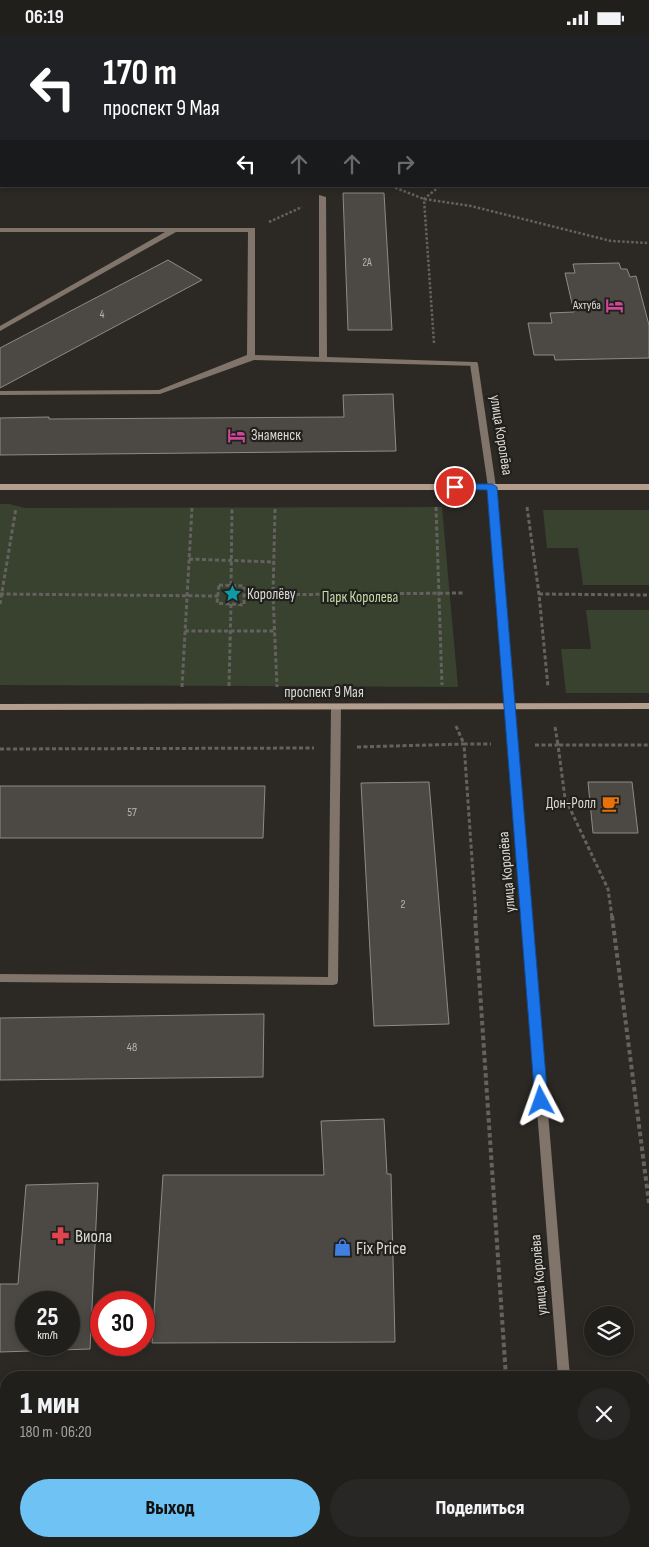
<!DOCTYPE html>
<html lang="ru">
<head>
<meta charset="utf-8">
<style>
  body { margin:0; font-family:"Sofia Sans Condensed",sans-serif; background:#292725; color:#f1f3f6; height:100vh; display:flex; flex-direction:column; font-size:19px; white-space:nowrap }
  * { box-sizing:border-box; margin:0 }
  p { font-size:16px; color:#a2a2a3 }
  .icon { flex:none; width:28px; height:28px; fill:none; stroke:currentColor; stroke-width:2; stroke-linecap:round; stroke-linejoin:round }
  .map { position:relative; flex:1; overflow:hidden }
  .side { position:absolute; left:0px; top:1336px; width:650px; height:176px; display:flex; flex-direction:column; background:#211f1c; border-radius:20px 20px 0 0; box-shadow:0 2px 8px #0003,0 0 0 1px #3e3d3b }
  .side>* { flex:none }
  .banner { position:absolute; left:0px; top:0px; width:650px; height:152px; box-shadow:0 2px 8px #0003,0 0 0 1px #3e3d3b; background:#202124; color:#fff; overflow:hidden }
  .fabs { position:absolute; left:584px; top:1271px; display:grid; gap:10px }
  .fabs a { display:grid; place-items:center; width:50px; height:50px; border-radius:50%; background:#211f1c; box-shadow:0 2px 8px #0003,0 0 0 1px #3e3d3b; font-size:25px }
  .speed { position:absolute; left:15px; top:1256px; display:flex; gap:10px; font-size:25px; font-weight:700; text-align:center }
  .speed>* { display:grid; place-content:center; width:65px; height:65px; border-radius:50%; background:#211f1c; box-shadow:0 2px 8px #0003,0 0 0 1px #3e3d3b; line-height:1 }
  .speed small { font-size:12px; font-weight:400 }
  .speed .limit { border:8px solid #d22; background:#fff; color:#111 }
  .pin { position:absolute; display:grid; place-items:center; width:42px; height:42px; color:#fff; margin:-21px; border:2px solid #fff; border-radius:50%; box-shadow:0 1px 5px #0007 }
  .me { position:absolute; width:55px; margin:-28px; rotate:356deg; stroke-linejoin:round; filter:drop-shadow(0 0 4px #0008) }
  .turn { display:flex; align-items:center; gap:18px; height:105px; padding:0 20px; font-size:22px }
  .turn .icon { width:65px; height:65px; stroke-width:2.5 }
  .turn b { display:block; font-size:35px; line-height:42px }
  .lanes { display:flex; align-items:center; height:48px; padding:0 20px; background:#0003; justify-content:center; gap:25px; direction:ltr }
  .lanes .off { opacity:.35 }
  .round { display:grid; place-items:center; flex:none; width:52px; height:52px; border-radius:26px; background:#292725 }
  .head { display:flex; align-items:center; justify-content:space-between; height:85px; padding:0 20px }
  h1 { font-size:30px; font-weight:800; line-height:38px }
  .action { display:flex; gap:10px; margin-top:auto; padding:10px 20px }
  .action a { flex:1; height:58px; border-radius:30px; background:#6fc2f4; color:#111; font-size:20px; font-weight:800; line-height:58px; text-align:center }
  .action a+a { background:#292725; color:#f1f3f6 }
  .status { display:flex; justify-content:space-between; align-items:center; height:35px; padding:0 25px; background:#211f1c; direction:ltr }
  .status svg { height:14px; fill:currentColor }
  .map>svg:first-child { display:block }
  .green { fill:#38422f }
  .building { fill:#4c4945; stroke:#8d8b86; fill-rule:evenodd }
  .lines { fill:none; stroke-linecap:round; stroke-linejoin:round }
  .path-far2 { stroke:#64625e; stroke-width:2.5; stroke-dasharray:2.5 2; stroke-linecap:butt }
  .path-far1 { stroke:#64625e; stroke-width:3; stroke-dasharray:4 2.5; stroke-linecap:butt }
  .path { stroke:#64625e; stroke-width:4; stroke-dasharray:4.5 3; stroke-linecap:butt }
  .lane { fill:#81746a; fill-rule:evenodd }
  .street { fill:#81746a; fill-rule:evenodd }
  .secondary { fill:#b39e8e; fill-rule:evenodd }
  .route { fill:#1a73e8; stroke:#114b97 }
  .labels { text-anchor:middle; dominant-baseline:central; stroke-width:4.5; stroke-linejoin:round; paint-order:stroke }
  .far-number-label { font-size:11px; fill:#b7b6b2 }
  .far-poi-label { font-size:12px; fill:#dbdad7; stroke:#22201c; text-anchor:end }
  .number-label { font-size:12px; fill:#b7b6b2 }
  .poi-label { font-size:15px; fill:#dbdad7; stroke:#22201c; text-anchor:start }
  .street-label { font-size:15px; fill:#dbdad7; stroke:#22201c }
  .park-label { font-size:15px; fill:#c3dea7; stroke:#22201c }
  .near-poi-label { font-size:18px; fill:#dbdad7; stroke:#22201c; text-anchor:start }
</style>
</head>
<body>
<div class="status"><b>06:19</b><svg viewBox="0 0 49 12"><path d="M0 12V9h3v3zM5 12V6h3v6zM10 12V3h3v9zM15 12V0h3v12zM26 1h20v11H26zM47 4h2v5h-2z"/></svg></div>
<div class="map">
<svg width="649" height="1512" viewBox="0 0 649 1512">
  <rect width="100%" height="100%" fill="#2c2925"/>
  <path class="green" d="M0,469H9L25,473L442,472L458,652L0,650Z
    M543,475H649V550H583L578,513H547Z
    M586,575H649V658H566L561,614H591Z"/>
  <path class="building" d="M343,158H384L392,295H348Z
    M168,225L202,245L0,353V313Z
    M619,228L621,234H627L630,242L636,241L649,290V323L555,325L554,320H534L528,288H552L550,278L574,277L565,238H575L573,229Z
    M393,359L396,416L0,420V383L49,382V384L344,382L343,360Z
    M429,747L449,989L374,991L361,748Z
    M588,747H632L638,798H593Z
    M0,751H265L263,803H0Z
    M264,979L263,1042L0,1045V983Z
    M384,1084L387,1139H391L395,1307L152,1308L163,1140H324L321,1086Z
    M98,1148L90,1314L0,1317V1249H18L26,1150ZM26,1268H69V1310H26Z"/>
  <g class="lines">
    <path class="path-far2" d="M181,0L183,1
      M363,1L366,0
      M391,151L424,164L471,171L611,206L649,208
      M269,187L302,172
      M434,308L424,164L440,151"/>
    <path class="path-far1" d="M436,472L442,650
      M527,472L539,559L548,652
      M275,474L273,560L277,652
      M189,524L274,527
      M219,550L244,551V570L217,568Z
      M231,550L232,474
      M0,559L218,561
      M539,559L649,560
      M244,560L465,558
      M0,569L16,473
      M185,596H275
      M229,651L231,569
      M182,652L192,473
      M456,691L464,709H491
      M555,692L558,710H649
      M535,710H558L565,763L608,854L612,882
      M357,712L464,709L476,882
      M0,714L314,713"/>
    <path class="path" d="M475,881L506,1342
      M612,881L649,1168
      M510,1506V1512"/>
    <path class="lane" d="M319,160L326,162L327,322L474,327L478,329L477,331L254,325L160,359L0,360V356L159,355L247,320L248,197H176L0,296V291L165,197H0V193H255V320L319,322Z
      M336,669L341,672L338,946L337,949L333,950L0,947V939L328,942L331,672Z
      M0,1364H6V1376H0Z"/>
    <path class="street" d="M471,327H477L478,329L496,452L570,1342H558L488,452L470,329Z
      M570,1506H584V1512H570Z"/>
    <path class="secondary" d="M0,449H649V455H0Z
      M649,668V674L0,675V669Z"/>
  </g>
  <path class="route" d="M455,449H492L497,452L548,1066L546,1070L541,1071L537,1070L535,1066L487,455L451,454V450Z"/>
  <defs>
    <symbol id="hotel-bare" viewBox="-9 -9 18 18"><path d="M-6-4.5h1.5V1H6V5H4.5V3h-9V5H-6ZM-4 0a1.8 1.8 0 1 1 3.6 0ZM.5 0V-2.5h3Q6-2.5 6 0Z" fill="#d1479c" stroke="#22201c" stroke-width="2.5" paint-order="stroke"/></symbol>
    <symbol id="sight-bare" viewBox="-9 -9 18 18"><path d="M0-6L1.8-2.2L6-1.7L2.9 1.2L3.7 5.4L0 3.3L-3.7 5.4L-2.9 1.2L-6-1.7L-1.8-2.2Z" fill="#0f9aa8" stroke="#22201c" stroke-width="2.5" paint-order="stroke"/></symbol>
    <symbol id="cafe-bare" viewBox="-9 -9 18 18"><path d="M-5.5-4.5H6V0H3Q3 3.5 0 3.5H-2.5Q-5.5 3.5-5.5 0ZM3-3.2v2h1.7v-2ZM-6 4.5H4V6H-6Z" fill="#e8710a" stroke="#22201c" stroke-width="2.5" paint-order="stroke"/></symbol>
    <symbol id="pharmacy-bare" viewBox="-9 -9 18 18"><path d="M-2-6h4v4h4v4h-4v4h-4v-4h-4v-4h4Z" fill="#e0444e" stroke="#22201c" stroke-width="2.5" paint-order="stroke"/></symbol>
    <symbol id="shop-bare" viewBox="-9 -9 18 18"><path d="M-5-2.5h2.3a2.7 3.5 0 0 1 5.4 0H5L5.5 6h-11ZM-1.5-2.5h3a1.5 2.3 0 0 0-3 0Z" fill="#3f7fe0" stroke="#22201c" stroke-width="2.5" paint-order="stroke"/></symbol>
  </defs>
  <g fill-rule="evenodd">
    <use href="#hotel-bare" x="602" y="258" width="25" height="25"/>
    <use href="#hotel-bare" x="224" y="388" width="25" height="25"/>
    <use href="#sight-bare" x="220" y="546" width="25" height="25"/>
    <use href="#cafe-bare" x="598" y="756" width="25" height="25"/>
    <use href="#pharmacy-bare" x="48" y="1188" width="25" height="25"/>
    <use href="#shop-bare" x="330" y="1200" width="25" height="25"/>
  </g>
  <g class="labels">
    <g class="far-number-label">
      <text x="367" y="227">2А</text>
      <text x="102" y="279">4</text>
    </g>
    <g class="far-poi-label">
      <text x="601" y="270">Ахтуба</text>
    </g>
    <g class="number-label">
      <text x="132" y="777">57</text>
      <text x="403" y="869">2</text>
      <text x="132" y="1012">48</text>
    </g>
    <g class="poi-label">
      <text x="251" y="400">Знаменск</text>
      <text x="247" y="559">Королёву</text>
      <text x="596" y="768" text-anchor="end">Дон-Ролл</text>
    </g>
    <g class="street-label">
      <text transform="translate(501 400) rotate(81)">улица Королёва</text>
      <text x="324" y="657">проспект 9 Мая</text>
      <text transform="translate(507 837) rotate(-95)">улица Королёва</text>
      <text transform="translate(539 1240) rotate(-95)">улица Королёва</text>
    </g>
    <g class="park-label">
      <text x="360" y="562">Парк Королева</text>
    </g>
    <g class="near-poi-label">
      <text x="75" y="1201">Виола</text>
      <text x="356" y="1213">Fix Price</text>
    </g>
  </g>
</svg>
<div class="fabs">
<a><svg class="icon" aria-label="layers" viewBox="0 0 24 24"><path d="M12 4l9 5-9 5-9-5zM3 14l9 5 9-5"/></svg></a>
</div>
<div class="speed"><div>25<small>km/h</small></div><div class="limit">30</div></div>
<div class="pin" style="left:455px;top:452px;background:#d93025"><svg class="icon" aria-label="arrive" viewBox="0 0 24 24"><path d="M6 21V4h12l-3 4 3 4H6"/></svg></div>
<svg class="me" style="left:541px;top:1066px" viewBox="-20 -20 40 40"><path d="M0-17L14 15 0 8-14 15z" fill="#1a73e8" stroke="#fff" stroke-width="4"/></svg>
<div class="banner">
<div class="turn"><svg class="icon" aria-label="left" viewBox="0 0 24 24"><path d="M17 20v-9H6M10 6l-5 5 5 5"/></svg><div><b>170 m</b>проспект 9 Мая</div></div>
<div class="lanes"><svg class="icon" aria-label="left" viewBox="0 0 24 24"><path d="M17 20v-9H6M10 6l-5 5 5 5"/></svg><svg class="icon off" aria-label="ahead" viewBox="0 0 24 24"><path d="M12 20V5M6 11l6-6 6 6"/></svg><svg class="icon off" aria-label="ahead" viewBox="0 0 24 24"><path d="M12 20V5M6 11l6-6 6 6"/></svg><svg class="icon off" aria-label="right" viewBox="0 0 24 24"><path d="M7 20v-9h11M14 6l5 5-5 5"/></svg></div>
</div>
<section class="side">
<div class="head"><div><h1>1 мин</h1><p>180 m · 06:20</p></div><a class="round"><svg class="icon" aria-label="close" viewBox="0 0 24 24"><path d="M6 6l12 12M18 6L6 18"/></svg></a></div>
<div class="action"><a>Выход</a><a>Поделиться</a></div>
</section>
</div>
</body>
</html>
